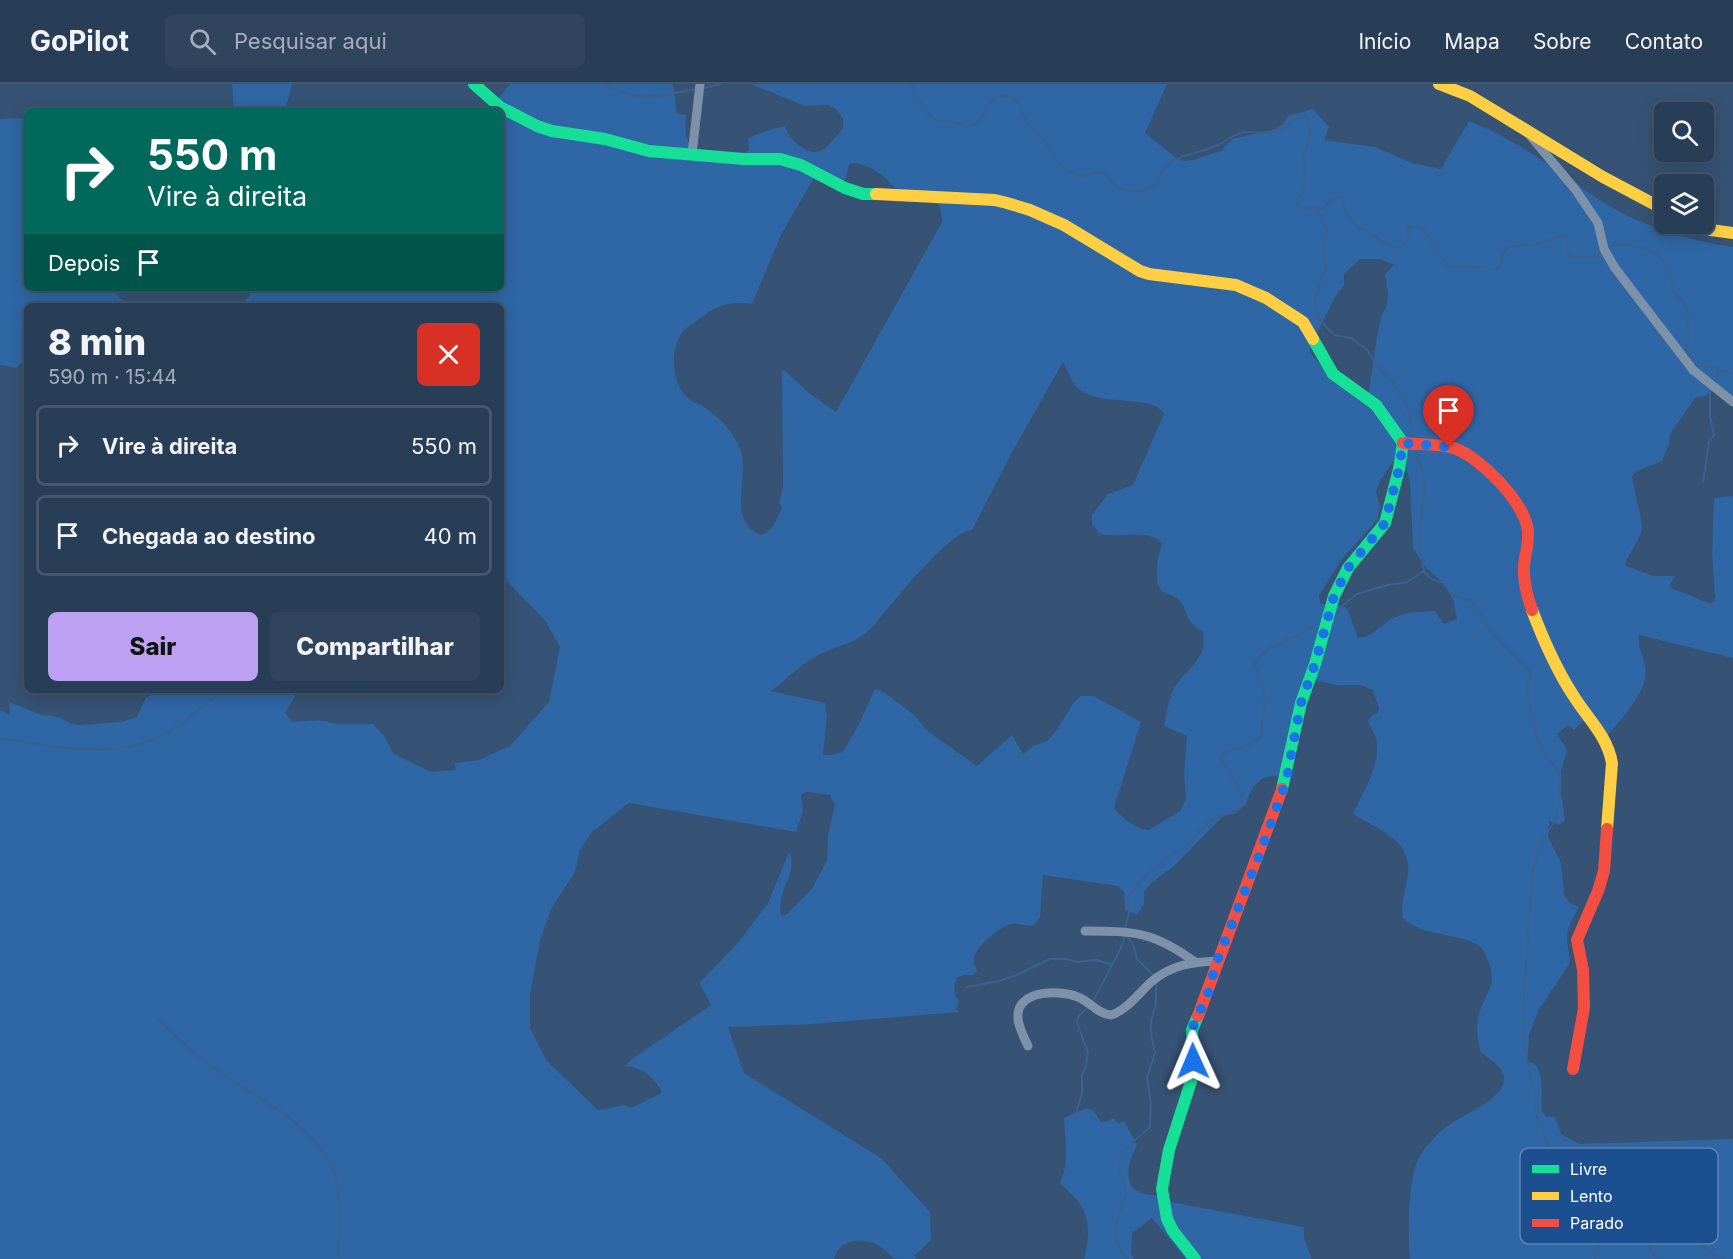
<!DOCTYPE html>
<html lang="pt">
<head>
<meta charset="utf-8">
<style>
  body { margin:0; font-family:Inter,sans-serif; background:#30455d; color:#f1f3f6; height:100vh; display:flex; flex-direction:column; font-size:22px; white-space:nowrap }
  * { box-sizing:border-box; margin:0 }
  p { font-size:20px; color:#a5aeba }
  .icon { flex:none; width:33px; height:33px; fill:none; stroke:currentColor; stroke-width:2; stroke-linecap:round; stroke-linejoin:round }
  .map { position:relative; flex:1; overflow:hidden }
  .drawer { position:absolute; left:24px; top:219px; width:480px; height:390px; display:flex; flex-direction:column; background:#283e57; border-radius:9px; box-shadow:0 3px 15px #0003,0 0 0 2px #44576d }
  .drawer>* { flex:none }
  .guide { position:absolute; left:24px; top:24px; width:480px; height:183px; border-radius:9px; box-shadow:0 3px 15px #0003,0 0 0 2px #44576d; background:#00695c; color:#fff; overflow:hidden }
  .tools { position:absolute; left:1654px; top:18px; display:grid; gap:12px }
  .tools a { display:grid; place-items:center; width:60px; height:60px; border-radius:9px; background:#283e57; box-shadow:0 3px 15px #0003,0 0 0 2px #44576d; font-size:30px }
  .pin { position:absolute; display:grid; place-items:center; width:51px; height:51px; color:#fff; margin:-62px -26px; border-radius:50% 50% 50% 0; rotate:-45deg; box-shadow:0 0 6px #0007 }
  .pin .icon { rotate:45deg }
  .me { position:absolute; width:66px; margin:-33px; rotate:359deg; stroke-linejoin:round; filter:drop-shadow(0 0 4px #0008) }
  .turn { display:flex; align-items:center; gap:21px; height:126px; padding:0 24px; font-size:27px }
  .turn .icon { width:78px; height:78px; stroke-width:2.5 }
  .turn b { display:block; font-size:42px; line-height:51px }
  .then { display:flex; align-items:center; height:57px; padding:0 24px; background:#0003; gap:12px; font-size:22px }
  .round { display:grid; place-items:center; flex:none; width:63px; height:63px; border-radius:9px; background:#30455d }
  .headline { display:flex; align-items:center; justify-content:space-between; height:102px; padding:0 24px }
  h1 { font-size:36px; font-weight:800; line-height:45px }
  .button { display:flex; gap:12px; margin-top:auto; padding:12px 24px }
  .button a { flex:1; height:69px; border-radius:9px; background:#bca0f2; color:#111; font-size:24px; font-weight:800; line-height:69px; text-align:center }
  .button a+a { background:#30455d; color:#f1f3f6 }
  ul { padding:0; list-style:none }
  li { display:flex; align-items:center; gap:18px; height:81px; margin:0 12px 9px; padding:0 12px; border:3px solid #44576d; border-radius:9px }
  li div { flex:1 }
  li b { display:block; font-size:22px }
  li em { font-style:normal }
  header { display:flex; align-items:center; gap:36px; box-sizing:border-box; height:84px; padding:0 30px; background:#283e57; border-bottom:2px solid #44576d }
  header strong { font-size:28px }
  nav { display:flex; gap:33px; margin-inline-start:auto; font-size:21px }
  .search { width:420px; height:54px; background:#30455d; display:flex; align-items:center; gap:15px; box-sizing:border-box; padding:0 21px; border-radius:9px; color:#a5aeba; font-size:22px }
  .map>svg:first-child { display:block }
  .green { fill:#2f66a5; fill-rule:evenodd }
  .lines { fill:none; stroke-linecap:round; stroke-linejoin:round }
  .stream { stroke:#3b618d; stroke-width:2 }
  .street { stroke:#7d92a8; stroke-width:9 }
  .fast { stroke:#16e098; stroke-width:12 }
  .slow { stroke:#ffcf43; stroke-width:12 }
  .jam { stroke:#f24e42; stroke-width:12 }
  .route { stroke:#1a73e8; stroke-width:10; stroke-dasharray:0 18 }
  .key { fill:#1b4f8f; stroke:#5f84b1; stroke-width:1.5 }
  .key-label { font-size:16px; fill:#fff }
</style>
</head>
<body>
<header>
<strong>GoPilot</strong>
<div class="search"><svg class="icon" aria-label="search" viewBox="0 0 24 24"><circle cx="10" cy="10" r="6"/><path d="M15 15l6 6"/></svg>Pesquisar aqui</div>
<nav><a>Início</a><a>Mapa</a><a>Sobre</a><a>Contato</a></nav>
</header>
<div class="map">
<svg width="1733" height="1175" viewBox="0 0 1733 1175">
  <rect width="100%" height="100%" fill="#365274"/>
  <path class="green" d="M232,0H292L285,27H234Z
    M510,0H672C677,10 673,20 678,30L686,31C685,47 684,55 695,67L743,70L749,66L748,55C759,48 773,45 785,42C788,55 808,74 822,66C830,62 837,51 843,44V35L837,26L828,21L805,22L751,0H1167L1145,49L1176,74L1184,77L1193,76L1221,67L1232,55L1276,45L1283,40L1288,32L1313,25L1329,43L1324,56L1375,63L1412,79L1441,85L1469,37C1515,54 1555,86 1595,113C1636,140 1684,156 1733,163V313L1712,305L1706,312L1695,314L1670,350L1669,359L1662,377L1637,387L1632,392C1633,404 1643,437 1642,445C1639,459 1629,468 1625,481L1652,492H1675L1669,503L1711,520L1714,517L1715,512L1712,469L1714,414L1733,412V574L1639,551C1637,563 1645,575 1646,587C1646,609 1619,639 1605,654L1589,632L1574,646L1568,641L1557,650L1567,666L1561,688V709L1565,736L1559,741L1549,737L1548,753L1561,779L1564,810L1569,819L1579,823C1573,834 1567,843 1567,855C1567,864 1571,872 1569,880L1538,927L1529,951L1527,979L1532,978C1546,986 1540,1013 1542,1028L1547,1033L1555,1032L1561,1050L1579,1060L1733,1055V1175H1410C1408,1151 1407,1090 1421,1070C1427,1061 1437,1050 1446,1043C1461,1030 1523,1010 1498,982C1493,977 1485,972 1480,967C1478,957 1476,945 1478,935C1483,908 1500,905 1487,874C1485,868 1481,862 1476,860C1452,848 1423,853 1403,834C1400,821 1405,808 1407,796C1415,757 1382,748 1353,730C1363,708 1382,679 1376,654C1374,647 1370,643 1368,637L1373,630L1377,629L1379,625L1373,606L1361,601H1338L1304,594L1279,692C1259,690 1250,705 1246,721L1221,734L1174,782L1151,799L1144,808V820L1137,831L1125,825L1124,808L1118,802L1043,791L1040,834L1032,842C1025,842 1019,839 1013,840C1002,840 976,863 974,873C972,878 975,882 977,887L973,891H963L957,894C954,904 952,908 959,917L956,924L959,928L812,940L728,943L744,989L881,1074L930,1128L931,1156L914,1172L917,1175C911,1175 903,1175 897,1175C890,1173 884,1164 877,1161C860,1153 839,1156 834,1175H0V626L10,631L9,618L39,630L61,634L71,640L79,641L122,638L137,633L146,613L166,606H295V613L285,629L292,638L319,636L337,640H373L384,652L394,670L431,688L456,686L455,679L479,676L510,662L542,626L549,618L560,563L545,536L501,491V222H239L249,213L253,204H501V27H496L499,14ZM854,79C866,81 875,85 884,93C889,97 891,102 898,105C909,110 929,111 937,120C942,125 942,132 942,138L836,328L809,309L784,286L782,288L783,402L779,419L782,424C776,435 774,447 761,451C725,438 751,391 740,365C733,346 718,332 701,321C697,319 692,318 689,315C671,299 669,266 683,247C686,244 691,241 694,239C714,223 726,216 752,220L781,151L816,90L840,99L846,95L849,80ZM1360,175H1380L1394,181L1385,191L1388,209L1387,221L1381,233L1376,259L1368,313L1329,292L1310,268V262L1338,208L1344,202V190ZM1063,278C1069,288 1070,299 1080,306C1101,323 1155,310 1164,330L1133,401L1108,410L1092,431V440L1100,450C1118,455 1152,444 1162,460C1158,470 1153,497 1161,506C1165,511 1173,510 1178,515C1185,521 1185,528 1189,535C1192,541 1198,544 1203,548C1208,579 1182,585 1172,609C1168,619 1166,631 1164,642L1187,652L1184,689L1186,715L1180,727L1149,746C1136,745 1122,734 1114,724L1141,638L1094,612H1081L1074,618L1056,647L1047,657L1033,662L1023,670L1012,651L977,682L929,648L913,630L885,609L875,605L858,642L843,668L831,671H823L827,632L825,619L771,607C786,596 799,582 815,573C837,560 856,562 874,541C893,520 946,449 972,446L1010,372ZM1400,374L1406,383L1410,398L1413,464L1426,484L1444,499L1454,518L1457,535L1444,540L1435,527C1423,528 1407,527 1396,533C1383,538 1371,555 1358,554L1347,524L1333,519L1322,520L1320,519L1319,512L1341,476L1378,435L1380,422L1376,408L1380,397L1395,375ZM808,708L830,711L835,721L828,751L827,776L812,805L787,830L782,832C773,811 800,789 789,768L768,819L738,859L699,899L711,921L632,975L625,982C642,983 655,993 662,1009L631,1024L625,1021L598,1026L546,976L530,944V911L540,857L551,825L575,788L580,766L592,748L629,719L796,748L803,727L801,712L803,709Z
    M27,34V204H112L121,215L135,222H27V278L25,276L16,284L0,281V35Z
    M1087,1024L1094,1027L1101,1038H1106L1114,1034L1118,1040L1124,1037L1137,1061C1130,1074 1121,1099 1139,1108C1143,1110 1149,1110 1153,1111C1162,1113 1168,1117 1176,1119L1304,1143V1154L1312,1175H1186L1152,1134L1132,1149L1131,1169L1134,1175H1084C1089,1157 1091,1136 1080,1120C1075,1112 1066,1106 1060,1099C1070,1077 1065,1057 1064,1034Z"/>
  <g class="lines">
    <path class="stream" d="M605,0C639,21 661,11 698,5
      M911,0C917,11 925,32 938,37C943,38 947,37 951,37C958,38 962,43 969,42C989,39 985,5 1010,13C1020,16 1022,30 1027,38C1031,45 1038,49 1043,55C1054,69 1056,85 1077,91C1086,94 1094,87 1104,89L1118,105L1137,108L1154,102C1171,66 1184,75 1216,62C1226,58 1235,49 1245,48C1256,47 1266,51 1277,47C1287,42 1294,32 1305,31C1316,44 1303,68 1303,84C1303,91 1306,97 1306,104L1296,117L1301,124L1323,125L1332,115L1341,113C1348,120 1345,130 1352,138C1356,143 1363,145 1368,148C1383,157 1407,179 1408,145C1426,130 1437,174 1448,182H1471L1497,185L1501,182L1503,169L1508,163L1537,160L1565,151L1567,154V169L1571,173H1594L1604,168
      M704,4L721,0
      M1315,125L1323,136L1327,144L1323,170L1326,184L1314,216L1316,232L1334,251L1351,254L1367,266L1378,283L1394,300L1402,312L1410,332L1414,351
      M1608,164L1615,161H1628L1644,164L1657,170L1664,179L1673,206L1687,223L1690,255L1686,265L1688,272L1696,280L1733,289
      M1715,299L1718,284
      M1415,366L1422,385L1424,402L1419,456L1424,487L1430,494L1443,499L1453,512L1471,517L1475,521L1493,551L1531,589L1528,603L1530,625L1541,664L1556,684L1560,694V705L1557,733L1539,763L1533,784L1524,907L1523,947L1526,971L1534,1005L1538,1036L1555,1076V1089C1563,1097 1567,1110 1577,1115L1591,1113L1609,1139L1612,1141L1628,1143L1635,1152C1645,1154 1652,1166 1656,1175
      M1703,398L1709,358L1714,351L1710,332V308
      M1332,536L1342,522L1357,510L1388,501L1407,498L1424,487
      M0,654C74,665 136,683 197,627C206,619 214,615 222,606
      M1125,846L1129,828V812L1144,794L1168,773L1185,763L1206,740L1223,731L1236,728L1242,722L1241,710L1220,672C1233,661 1249,667 1261,651L1265,605L1254,580C1267,557 1294,558 1312,542
      M1127,852L1134,862L1137,875L1155,893
      M967,903L999,897L1017,891L1050,875H1066L1078,878L1097,876L1112,881
      M1092,919L1120,866L1125,852
      M159,936C177,954 197,972 218,987C257,1015 311,1037 332,1084C344,1110 338,1147 339,1175
      M1074,1034L1082,1010V991L1086,982L1088,969L1077,939L1078,933L1088,923
      M1640,1153L1665,1147L1676,1153L1693,1156L1710,1169L1724,1175
      M1128,1175C1115,1166 1113,1146 1118,1132C1120,1123 1125,1121 1126,1110C1127,1098 1119,1089 1118,1078L1124,1066L1150,1043L1151,1019L1147,994L1155,969L1151,951V937L1156,919V899
      M1594,1175L1607,1136"/>
    <path class="street" d="M1528,49L1575,105L1598,139L1604,165L1615,184L1693,286L1733,318
      M692,70L700,0
      M1085,847C1135,847 1154,848 1195,878
      M1028,962C1024,954 1019,944 1018,935C1015,904 1064,905 1082,915C1093,921 1099,930 1111,931C1127,926 1139,909 1151,898C1171,881 1192,878 1217,877"/>
    <path class="fast" d="M474,0L500,23L537,42L552,47L605,55L649,67L744,75H780L801,81L845,104L863,110H876
      M1282,705L1301,619L1315,580L1334,512L1348,484L1385,439L1399,385L1403,359L1376,321L1333,290L1313,255
      M1195,1175L1173,1147L1167,1135L1162,1105L1169,1066L1194,988L1192,946L1198,932"/>
    <path class="slow" d="M1439,0L1470,12L1603,93L1665,126
      M876,110L995,116L1007,119L1030,126L1064,141L1140,187L1149,190L1236,201L1266,214L1303,238L1313,255
      M1694,140L1711,146L1733,149
      M1532,526C1543,555 1556,585 1573,611C1587,634 1607,651 1612,679L1607,745"/>
    <path class="jam" d="M1403,359C1419,361 1438,359 1454,364C1480,373 1526,419 1528,448C1529,459 1525,470 1524,481C1523,496 1527,512 1532,526
      M1198,932L1282,705
      M1573,985L1584,924L1583,886L1577,856L1598,807L1604,787L1607,745"/>
  </g>
  <g class="lines">
    <path class="route" d="M1193,977L1192,945L1208,909L1217,877L1259,772L1286,698L1301,619L1315,580L1334,512L1348,484L1385,439L1399,385L1403,359L1449,363"/>
  </g>
  <rect x="1520" y="1064" width="198" height="96" rx="9" class="key"/>
  <rect x="1532" y="1081" width="27" height="8" fill="#16e098"/>
  <rect x="1532" y="1108" width="27" height="8" fill="#ffcf43"/>
  <rect x="1532" y="1135" width="27" height="8" fill="#f24e42"/>
  <g class="key-label">
    <text x="1570" y="1091">Livre</text>
    <text x="1570" y="1118">Lento</text>
    <text x="1570" y="1145">Parado</text>
  </g>
</svg>
<div class="tools">
<a><svg class="icon" aria-label="search" viewBox="0 0 24 24"><circle cx="10" cy="10" r="6"/><path d="M15 15l6 6"/></svg></a>
<a><svg class="icon" aria-label="layers" viewBox="0 0 24 24"><path d="M12 4l9 5-9 5-9-5zM3 14l9 5 9-5"/></svg></a>
</div>
<div class="pin" style="left:1449px;top:363px;background:#d93025"><svg class="icon" aria-label="arrive" viewBox="0 0 24 24"><path d="M6 21V4h12l-3 4 3 4H6"/></svg></div>
<svg class="me" style="left:1193px;top:977px" viewBox="-20 -20 40 40"><path d="M0-17L14 15 0 8-14 15z" fill="#1a73e8" stroke="#fff" stroke-width="4"/></svg>
<div class="guide">
<div class="turn"><svg class="icon" aria-label="right" viewBox="0 0 24 24"><path d="M7 20v-9h11M14 6l5 5-5 5"/></svg><div><b>550 m</b>Vire à direita</div></div>
<div class="then">Depois<svg class="icon" aria-label="arrive" viewBox="0 0 24 24"><path d="M6 21V4h12l-3 4 3 4H6"/></svg></div>
</div>
<section class="drawer">
<div class="headline"><div><h1>8 min</h1><p>590 m · 15:44</p></div><a class="round" style="background:#d93025;color:#fff"><svg class="icon" aria-label="close" viewBox="0 0 24 24"><path d="M6 6l12 12M18 6L6 18"/></svg></a></div>
<ul>
<li><svg class="icon" aria-label="right" viewBox="0 0 24 24"><path d="M7 20v-9h11M14 6l5 5-5 5"/></svg><div><b>Vire à direita</b></div><em>550 m</em></li>
<li><svg class="icon" aria-label="arrive" viewBox="0 0 24 24"><path d="M6 21V4h12l-3 4 3 4H6"/></svg><div><b>Chegada ao destino</b></div><em>40 m</em></li>
</ul>
<div class="button"><a>Sair</a><a>Compartilhar</a></div>
</section>
</div>
</body>
</html>
